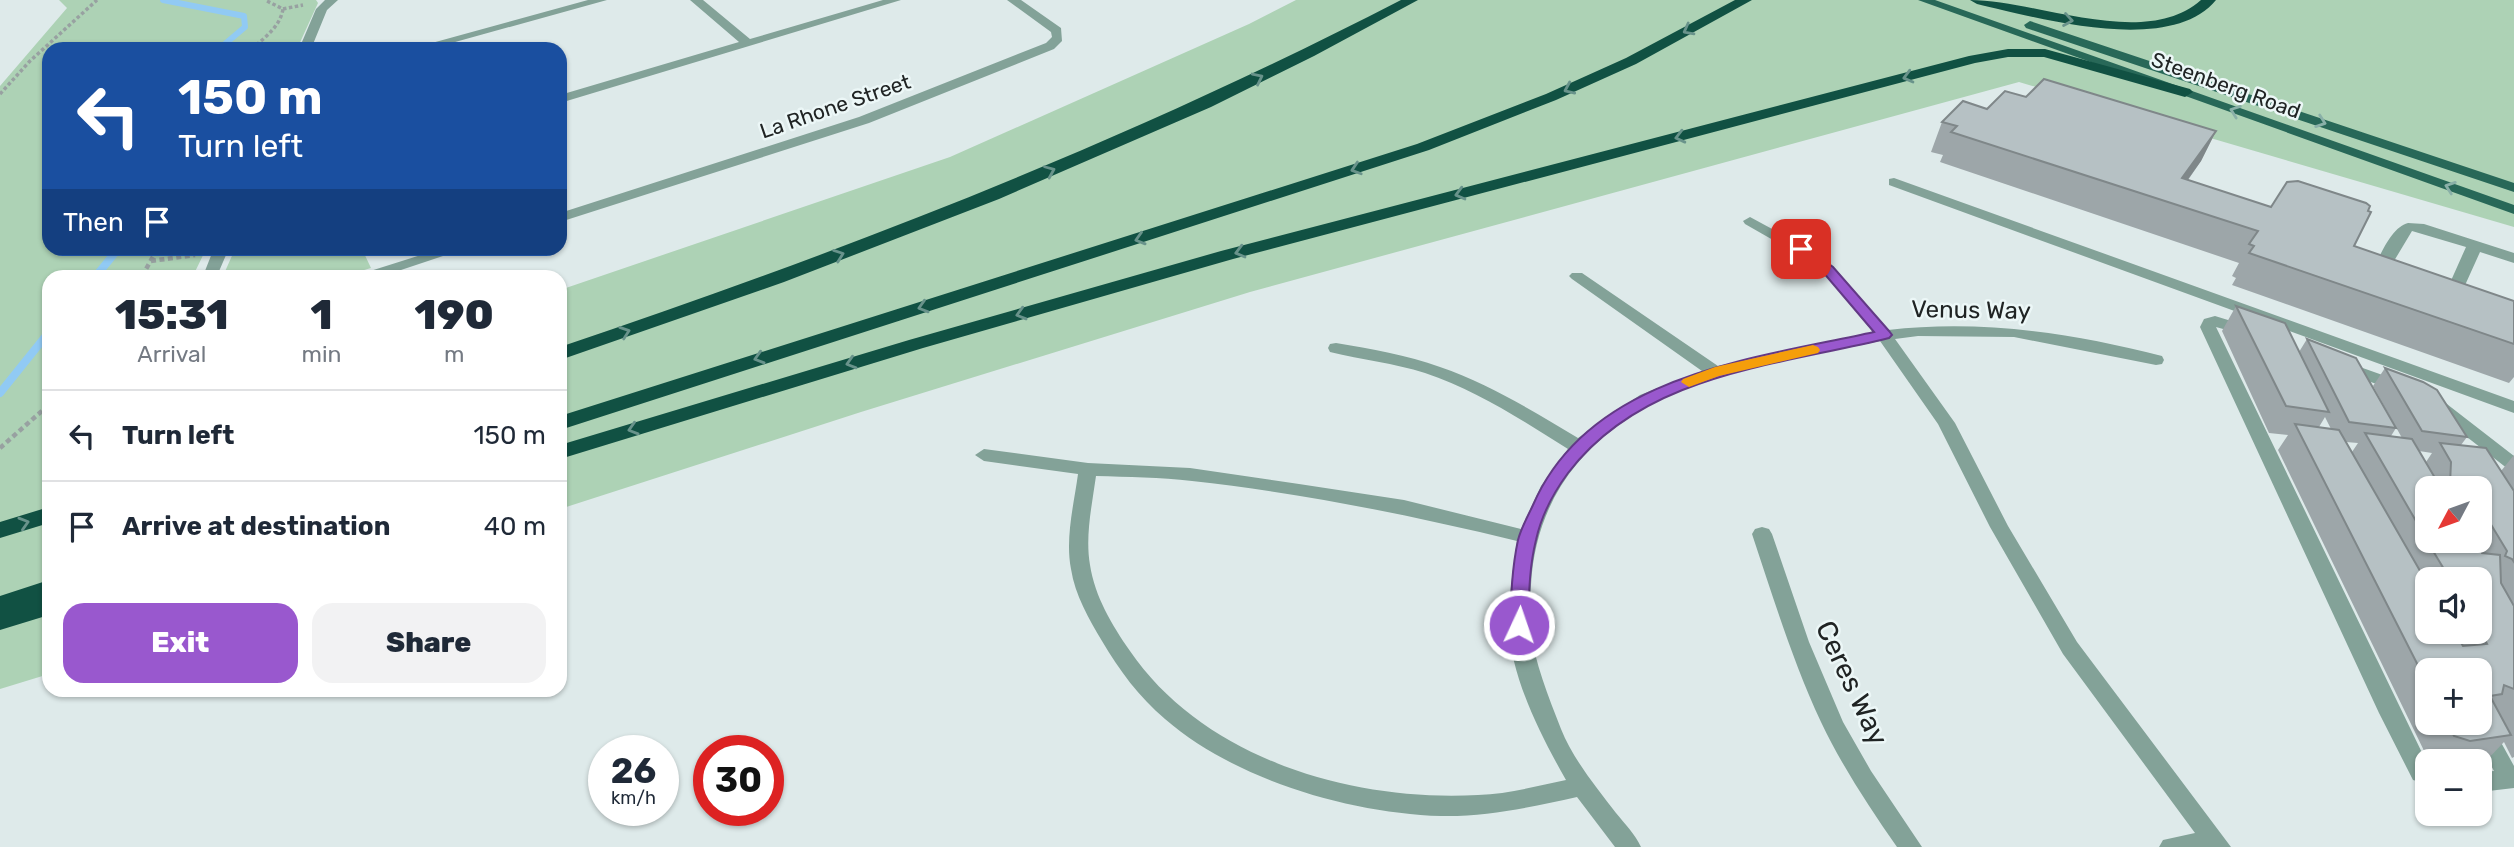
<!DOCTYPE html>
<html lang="en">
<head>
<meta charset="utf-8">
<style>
  body { margin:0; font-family:Rubik,sans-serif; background:#f2f2f3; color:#1f2937; height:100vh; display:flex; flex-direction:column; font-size:26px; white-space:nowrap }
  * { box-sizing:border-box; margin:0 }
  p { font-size:23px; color:#747a83 }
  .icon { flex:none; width:38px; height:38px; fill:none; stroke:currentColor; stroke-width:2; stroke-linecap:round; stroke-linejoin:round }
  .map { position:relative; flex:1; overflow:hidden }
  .side { position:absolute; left:42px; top:270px; width:525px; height:427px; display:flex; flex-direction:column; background:#fff; border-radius:21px; box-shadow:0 2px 5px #0004 }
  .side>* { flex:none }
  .guide { position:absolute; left:42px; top:42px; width:525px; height:214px; border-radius:21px; box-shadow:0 2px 5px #0004; background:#1a4fa0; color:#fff; overflow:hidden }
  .needle { width:46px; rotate:229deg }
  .controls { position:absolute; left:2415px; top:476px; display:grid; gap:14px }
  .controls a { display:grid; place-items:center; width:77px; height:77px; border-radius:14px; background:#fff; box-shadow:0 2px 5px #0004; font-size:35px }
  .speed { position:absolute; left:588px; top:735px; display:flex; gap:14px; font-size:35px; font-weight:700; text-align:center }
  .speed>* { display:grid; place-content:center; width:91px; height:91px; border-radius:50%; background:#fff; box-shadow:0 2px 5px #0004; line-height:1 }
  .speed small { font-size:18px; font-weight:400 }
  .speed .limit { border:10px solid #d22; background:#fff; color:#111 }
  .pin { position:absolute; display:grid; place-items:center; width:60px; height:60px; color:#fff; margin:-30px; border-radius:14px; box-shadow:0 4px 10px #0006 }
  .me { position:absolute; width:77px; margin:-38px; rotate:3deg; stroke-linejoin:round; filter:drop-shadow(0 0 5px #0008) }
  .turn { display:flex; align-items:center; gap:24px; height:147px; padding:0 21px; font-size:32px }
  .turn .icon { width:91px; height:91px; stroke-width:2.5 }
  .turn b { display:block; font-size:49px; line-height:60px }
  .then { display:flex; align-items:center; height:66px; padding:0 21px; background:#0003; gap:14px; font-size:26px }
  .eta { display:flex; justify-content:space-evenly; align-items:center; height:119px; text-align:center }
  .eta b { font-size:42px; font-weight:800; line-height:49px }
  .cta { display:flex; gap:14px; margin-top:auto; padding:14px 21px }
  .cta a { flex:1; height:80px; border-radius:21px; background:#9958ce; color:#fff; font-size:28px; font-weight:800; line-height:80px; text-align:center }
  .cta a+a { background:#f2f2f3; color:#1f2937 }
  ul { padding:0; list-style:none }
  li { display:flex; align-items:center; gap:21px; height:91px; padding:0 21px; border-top:2px solid #e0e1e3 }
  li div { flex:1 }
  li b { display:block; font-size:26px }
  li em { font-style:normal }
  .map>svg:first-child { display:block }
  .green { fill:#add2b5 }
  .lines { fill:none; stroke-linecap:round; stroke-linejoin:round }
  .stream-far1 { stroke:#91caf4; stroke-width:6 }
  .stream { stroke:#91caf4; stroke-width:8 }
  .path-far1 { stroke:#98a1a1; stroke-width:3.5; stroke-dasharray:3.5 2.5; stroke-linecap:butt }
  .path { stroke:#98a1a1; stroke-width:4.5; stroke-dasharray:5 3.5; stroke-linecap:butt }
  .service { fill:#83a298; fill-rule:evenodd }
  .minor { fill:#83a298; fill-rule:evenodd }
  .primary { fill:#286858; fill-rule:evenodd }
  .motorway { fill:#115143; fill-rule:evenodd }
  .wall { fill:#9da6a9; fill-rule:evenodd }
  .shaded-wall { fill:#7f8789 }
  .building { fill:#b6c1c4; stroke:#7f8789; stroke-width:2 }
  .oneway { stroke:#69938b }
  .oneway2 { stroke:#8ab0a8 }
  .route { fill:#9958ce; stroke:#633986; stroke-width:2 }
  .slow { fill:#f59e0b }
  .labels { text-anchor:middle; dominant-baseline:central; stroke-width:5; stroke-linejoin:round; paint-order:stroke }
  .far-street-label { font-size:21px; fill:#202424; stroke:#ecf7f7 }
  .street-label { font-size:24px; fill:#202424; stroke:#ecf7f7 }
  .near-street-label { font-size:28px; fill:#202424; stroke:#ecf7f7 }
</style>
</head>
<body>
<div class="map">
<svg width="2514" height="847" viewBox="0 0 2514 847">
  <rect width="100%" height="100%" fill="#deeaea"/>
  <path class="green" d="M59,0H316L318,3L297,49H49V248L206,249L193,276H49V674L0,689V86L67,8Z
    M1296,0H2514V227L2019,82L1250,292L861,412L560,509V290L950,157L1249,24Z
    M235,249H362L371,268L344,276H223Z"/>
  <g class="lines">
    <path class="stream-far1" d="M163,0L244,16L245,27L219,49"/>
    <path class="stream" d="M96,276L119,248
      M0,393L49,332"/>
    <path class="path-far1" d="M283,9L303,5
      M252,49C265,37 280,27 283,9L265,0
      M0,94L30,61L97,0"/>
    <path class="path" d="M151,261L195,255
      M142,276L158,248
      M0,448L43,410L49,401"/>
    <path class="service" d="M1894,178L2514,401V413L1889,185V179Z
      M2408,223L2424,224L2514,253V263L2480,252L2457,303L2455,306H2443L2441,303L2466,247L2412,231L2382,281H2372L2369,278C2378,262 2389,228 2408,223Z
      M2215,316L2254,328L2256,331L2248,336L2216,327L2427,763V784L2413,780L2379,713L2200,327L2204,319Z
      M2343,361L2405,383L2407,387L2399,392L2337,370L2335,366L2337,362Z
      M2437,399L2443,401L2514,456V471L2508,469L2431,409L2428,405Z
      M2480,714L2487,717L2514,766V788L2480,792V772L2494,771L2468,723H2480Z"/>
    <path class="minor" d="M325,0H338L327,10L311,49H299L316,9Z
      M588,0H607L430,49H410Z
      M690,0H703L750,39L883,0H901L560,103V95L739,42Z
      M1007,0H1021L1061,28L1062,41L1054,49L869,123L560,222V213L859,117L1046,43L1052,37L1051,32Z
      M1750,217L1818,254L1833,266L1888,330C1980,319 2073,333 2162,356L2164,360L2162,364L2156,365L2014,337L1918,336L1895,339L1955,423L2008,526L2077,642L2231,847H2159L2163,840L2195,833L2063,654L1990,527L1938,424L1880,341C1827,353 1771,360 1719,376C1618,408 1537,472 1531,585C1530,599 1528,614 1530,628C1535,663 1548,696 1561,729C1573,759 1596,787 1616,813C1625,824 1635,834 1641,847H1615L1577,797C1532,807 1487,817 1441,816C1350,813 1235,780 1165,719C1139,697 1119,670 1102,641C1089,619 1075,595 1071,569C1065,538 1074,504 1078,474L984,461L975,455L984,449L1088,463L1190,468L1299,484L1404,500L1521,529L1541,486L1568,449C1522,420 1476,390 1425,373C1394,363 1362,360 1330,352L1328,348L1330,344L1336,343C1371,349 1407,355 1440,367C1490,384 1534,412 1578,438L1640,395L1702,371L1572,279L1569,276L1572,273H1582L1718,366L1873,332L1823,272L1808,260L1745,224L1743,221ZM1096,476C1128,477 1160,477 1192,481C1302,493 1410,515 1517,541C1513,568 1509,595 1509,623C1509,674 1541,736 1566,780C1537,786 1508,794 1478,795C1352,802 1204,759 1130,651C1112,625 1095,597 1090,565C1085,536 1092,505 1096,476Z
      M214,248H229L217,276H203Z
      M443,248H467L383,276H361L364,273Z
      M1762,527L1769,529L1772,534L1809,642L1843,722L1871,771L1922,847H1897C1869,807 1842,766 1821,722C1793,662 1773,597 1752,534L1755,529Z"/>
    <path class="primary" d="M1918,0H1935L2514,205V214Z
      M2030,21L2514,183V192L2026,28L2024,25Z"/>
    <path class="motorway" d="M1401,0H1418L1314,56L1211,107L999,199L784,282L560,360V347C851,249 1128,141 1401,0Z
      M1735,0H1752L1636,64L1556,100L1429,150L560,430V416L1417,144L1546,94L1626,58Z
      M1970,0C2037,0 2145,50 2201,0H2216C2170,56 2038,18 1977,4Z
      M2008,49H2045L2190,89L2193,92L2185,97L2044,57H2008L1975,63L1233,259L923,348L560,459V445L909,340L1221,251L1969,56Z
      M49,507V523L0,538V522Z
      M49,580V615L0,630V596Z"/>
  </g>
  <path class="wall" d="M2026,97L2216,131L2201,161L2188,180L2354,246L2514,301V377L2509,383L2232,285L2236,278L2232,276L2239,263L1940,162L1943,155L1931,152L1942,122Z
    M2236,306L2299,352L2307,339L2396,428L2391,436L2402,438L2373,386L2385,368L2467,437L2461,445L2501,471L2514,455V757L2512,758L2504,742L2486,761L2480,762V761H2429L2278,450L2288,435L2269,433L2222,331ZM2325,417L2331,429L2319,427ZM2346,442L2358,443L2352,452ZM2419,451L2432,453L2426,462ZM2480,488V541H2427ZM2427,579H2480V632H2427ZM2427,670L2480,723H2427Z"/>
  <path class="shaded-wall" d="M2216,131L2201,161L2171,203L2182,178Z"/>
  <path class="building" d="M2044,79L2216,131L2182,178L2271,207L2287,182L2298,181L2366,203L2370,206L2368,211L2371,212L2354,246L2514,301V344L2249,253L2254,246L2249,244L2258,231L1951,132L1957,126L1942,122L1963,101L1987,109L2005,91L2026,97Z
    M2236,306L2285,323L2329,412L2286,406Z
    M2307,339L2356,358L2396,428L2349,422Z
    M2385,368L2423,382L2437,390L2467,437L2422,431Z
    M2295,424L2339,430L2427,583V632H2455L2463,646L2487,644L2480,631V579H2450L2427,541H2475L2482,553L2500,555L2501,583L2514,606V689L2504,685L2502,694L2490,696L2511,735L2470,741L2454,736L2447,723H2480V670H2427V683Z
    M2365,433L2412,439L2438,483L2447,486L2450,484L2451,462L2440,443L2486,448L2514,491V562L2512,559L2505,556L2507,551L2484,513H2480V488H2427V540Z"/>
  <defs><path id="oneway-chevron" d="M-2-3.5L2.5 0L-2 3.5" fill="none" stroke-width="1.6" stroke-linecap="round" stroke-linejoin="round" transform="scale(1.75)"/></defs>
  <g class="oneway">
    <use href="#oneway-chevron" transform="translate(2068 20) rotate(9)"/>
    <use href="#oneway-chevron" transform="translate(1688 30) rotate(152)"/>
    <use href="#oneway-chevron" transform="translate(1908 77) rotate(165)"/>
    <use href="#oneway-chevron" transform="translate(1258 78) rotate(-26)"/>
    <use href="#oneway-chevron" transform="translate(1569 89) rotate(156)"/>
    <use href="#oneway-chevron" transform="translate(1680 137) rotate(166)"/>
    <use href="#oneway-chevron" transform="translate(1356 169) rotate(162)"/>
    <use href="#oneway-chevron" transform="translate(1050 171) rotate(-23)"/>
    <use href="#oneway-chevron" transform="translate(1460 194) rotate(165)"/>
    <use href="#oneway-chevron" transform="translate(1140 239) rotate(163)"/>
    <use href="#oneway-chevron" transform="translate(1240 252) rotate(165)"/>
    <use href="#oneway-chevron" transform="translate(839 255) rotate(-20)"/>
    <use href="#oneway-chevron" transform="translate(923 307) rotate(163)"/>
    <use href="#oneway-chevron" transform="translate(1021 314) rotate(164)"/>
    <use href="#oneway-chevron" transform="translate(625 332) rotate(-19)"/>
    <use href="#oneway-chevron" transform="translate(759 358) rotate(163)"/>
    <use href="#oneway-chevron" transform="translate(851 363) rotate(163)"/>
    <use href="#oneway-chevron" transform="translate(633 429) rotate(163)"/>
    <use href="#oneway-chevron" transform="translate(24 523) rotate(-17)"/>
  </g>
  <g class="oneway2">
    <use href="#oneway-chevron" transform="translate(2235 111) rotate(-160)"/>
    <use href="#oneway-chevron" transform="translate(2321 122) rotate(19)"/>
    <use href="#oneway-chevron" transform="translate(2450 187) rotate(-161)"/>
  </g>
  <path class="route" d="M1801,245L1833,267L1889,331L1892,335L1889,338C1777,366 1644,373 1568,473C1554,492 1541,517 1536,540C1529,568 1529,596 1528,625L1526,630H1512L1510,625C1511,596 1512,568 1518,540C1521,528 1528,516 1533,505C1589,375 1752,359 1874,332L1823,272L1796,252L1794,249Z"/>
  <path class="slow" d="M1813,345L1818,347L1820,350L1818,353L1719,376L1689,387L1681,382L1683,379L1715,367Z"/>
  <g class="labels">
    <g class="far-street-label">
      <text transform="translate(2226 85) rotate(20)">Steenberg Road</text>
      <text transform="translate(835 106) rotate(-19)">La Rhone Street</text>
    </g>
    <g class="street-label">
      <text transform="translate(1971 310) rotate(1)">Venus Way</text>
    </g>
    <g class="near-street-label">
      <text transform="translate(1852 683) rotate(65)">Ceres Way</text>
    </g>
  </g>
</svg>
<div class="controls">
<a><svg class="needle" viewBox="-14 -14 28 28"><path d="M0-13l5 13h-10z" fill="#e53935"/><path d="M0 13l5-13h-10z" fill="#747a83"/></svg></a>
<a><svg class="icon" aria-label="sound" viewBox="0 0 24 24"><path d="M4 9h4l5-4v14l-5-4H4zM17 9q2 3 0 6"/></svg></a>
<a>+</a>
<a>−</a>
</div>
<div class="speed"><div>26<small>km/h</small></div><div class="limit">30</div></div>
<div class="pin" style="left:1801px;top:249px;background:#d93025"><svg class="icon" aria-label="arrive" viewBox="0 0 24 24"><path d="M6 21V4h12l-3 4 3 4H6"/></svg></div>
<svg class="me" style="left:1519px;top:625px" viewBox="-20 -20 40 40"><circle r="17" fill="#9958ce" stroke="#fff" stroke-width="3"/><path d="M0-11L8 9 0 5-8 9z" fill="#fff"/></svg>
<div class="guide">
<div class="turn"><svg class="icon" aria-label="left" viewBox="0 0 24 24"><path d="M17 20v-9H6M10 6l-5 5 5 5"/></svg><div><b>150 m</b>Turn left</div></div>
<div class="then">Then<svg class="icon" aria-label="arrive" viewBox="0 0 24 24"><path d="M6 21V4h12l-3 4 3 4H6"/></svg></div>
</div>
<section class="side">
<div class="eta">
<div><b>15:31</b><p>Arrival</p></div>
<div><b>1</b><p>min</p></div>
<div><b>190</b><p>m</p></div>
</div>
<ul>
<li><svg class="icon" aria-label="left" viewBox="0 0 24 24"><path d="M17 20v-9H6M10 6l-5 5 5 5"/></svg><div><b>Turn left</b></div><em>150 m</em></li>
<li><svg class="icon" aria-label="arrive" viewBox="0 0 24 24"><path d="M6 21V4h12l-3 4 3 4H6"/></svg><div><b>Arrive at destination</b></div><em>40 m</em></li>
</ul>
<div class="cta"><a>Exit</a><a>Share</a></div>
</section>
</div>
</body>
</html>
